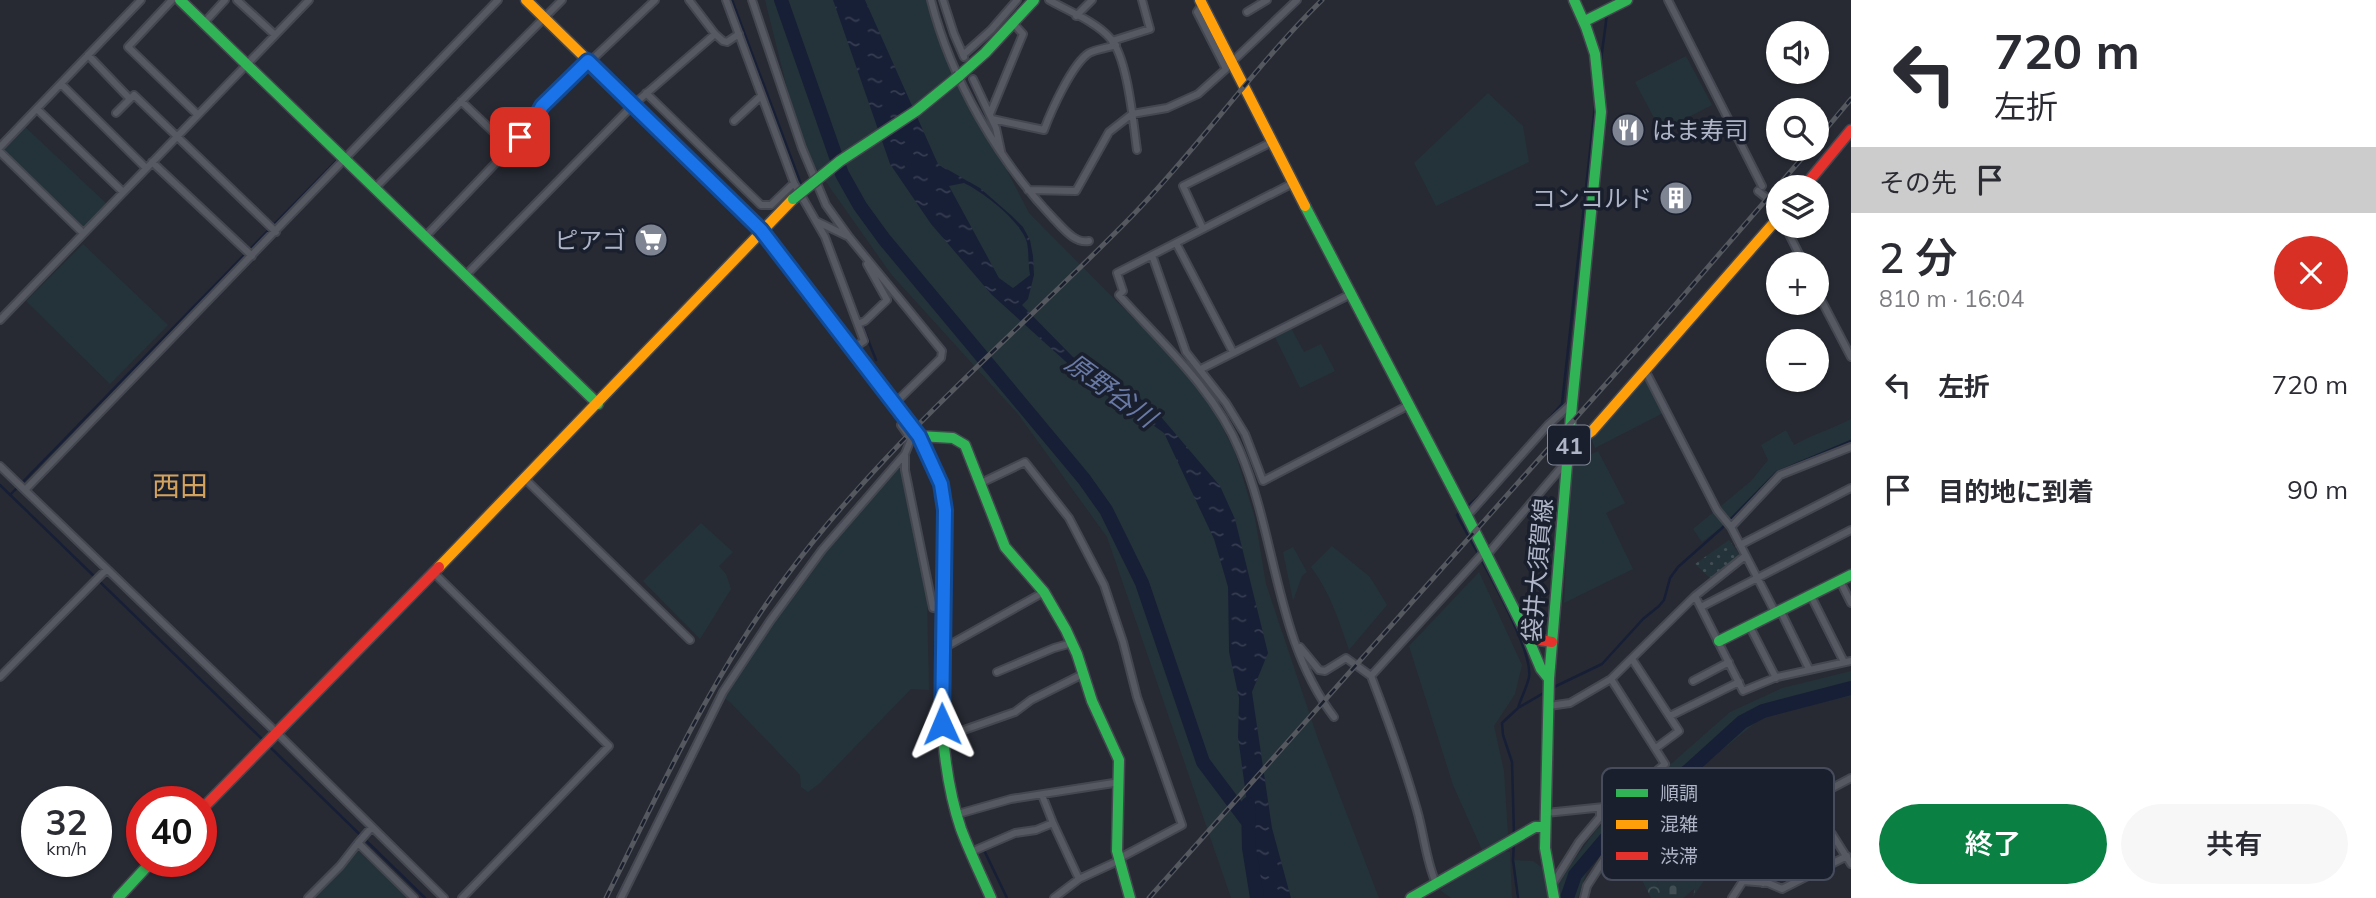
<!DOCTYPE html>
<html lang="ja">
<head>
<meta charset="utf-8">
<style>
  body { margin:0; font-family:Mulish,"Noto Sans JP",sans-serif; background:#f7f7f7; color:#2b2b33; height:100vh; display:flex; flex-direction:column; font-size:26px; white-space:nowrap }
  * { box-sizing:border-box; margin:0 }
  p { font-size:23px; color:#7c7c81 }
  .icon { flex:none; width:38px; height:38px; fill:none; stroke:currentColor; stroke-width:2; stroke-linecap:round; stroke-linejoin:round }
  .map { position:relative; flex:1; overflow:hidden }
  .details { display:flex; flex-direction:column; background:#fff; width:525px }
  .details>* { flex:none }
  .hud { background:#fff; color:#2b2b33; overflow:hidden }
  .tools { position:absolute; left:1766px; top:21px; display:grid; gap:14px }
  .tools a { display:grid; place-items:center; width:63px; height:63px; border-radius:50%; background:#fff; box-shadow:0 2px 5px #0004; font-size:35px }
  .speed { position:absolute; left:21px; top:786px; display:flex; gap:14px; font-size:35px; font-weight:700; text-align:center }
  .speed>* { display:grid; place-content:center; width:91px; height:91px; border-radius:50%; background:#fff; box-shadow:0 2px 5px #0004; line-height:1 }
  .speed small { font-size:18px; font-weight:400 }
  .speed .limit { border:10px solid #d22; background:#fff; color:#111 }
  .pin { position:absolute; display:grid; place-items:center; width:60px; height:60px; color:#fff; margin:-30px; border-radius:14px; box-shadow:0 4px 10px #0006 }
  .me { position:absolute; width:77px; margin:-38px; rotate:359deg; stroke-linejoin:round; filter:drop-shadow(0 0 5px #0008) }
  .turn { display:flex; align-items:center; gap:24px; height:147px; padding:0 28px; font-size:32px }
  .turn .icon { width:91px; height:91px; stroke-width:2.5 }
  .turn b { display:block; font-size:49px; line-height:60px }
  .then { display:flex; align-items:center; height:66px; padding:0 28px; background:#0003; gap:14px; font-size:26px }
  .round { display:grid; place-items:center; flex:none; width:74px; height:74px; border-radius:37px; background:#f7f7f7 }
  .headline { display:flex; align-items:center; justify-content:space-between; height:119px; padding:0 28px }
  h1 { font-size:42px; font-weight:600; line-height:52px }
  .primary-button { display:flex; gap:14px; margin-top:auto; padding:14px 28px }
  .primary-button a { flex:1; height:80px; border-radius:42px; background:#0b8043; color:#fff; font-size:28px; font-weight:600; line-height:80px; text-align:center }
  .primary-button a+a { background:#f7f7f7; color:#2b2b33 }
  ul { padding:0; list-style:none }
  li { display:flex; align-items:center; gap:21px; height:105px; padding:0 28px }
  li div { flex:1 }
  li b { display:block; font-size:26px }
  li em { font-style:normal }
  main { display:flex; flex:1; min-height:0 }
  .map>svg:first-child { display:block }
  .grass { fill:#243339 }
  .forest { fill:url(#forest-crowns) }
  .cemetery { fill:url(#cemetery-stones) }
  .park { fill:url(#park-dots) }
  .water { fill:url(#water-ripples); fill-rule:evenodd }
  .lines { fill:none; stroke-linecap:round; stroke-linejoin:round }
  .stream { stroke:#171f36; stroke-width:2.5 }
  .river { stroke:#171f36; stroke-width:14 }
  .street-casing { stroke:#444750; stroke-width:10 }
  .fast-casing { stroke:#444750; stroke-width:13 }
  .slow-casing { stroke:#444750; stroke-width:13 }
  .jam-casing { stroke:#444750; stroke-width:13 }
  .street { stroke:#565962; stroke-width:6 }
  .fast { stroke:#30b455; stroke-width:10 }
  .slow { stroke:#ff9f0a; stroke-width:10 }
  .jam { stroke:#e5322d; stroke-width:10 }
  .rail-casing { stroke:#55585f; stroke-width:5 }
  .rail { stroke:#1a1f2e; stroke-width:2.5; stroke-dasharray:8; stroke-linecap:butt }
  .fast-bridge-casing { stroke:#444750; stroke-width:13; stroke-linecap:butt }
  .fast-bridge { stroke:#30b455; stroke-width:10 }
  .route-casing { stroke:#114b97; stroke-width:18 }
  .route { stroke:#1a73e8; stroke-width:12 }
  .labels { text-anchor:middle; dominant-baseline:central; stroke-width:7; stroke-linejoin:round; paint-order:stroke }
  .shield { fill:#1a1f2e; stroke:#828898; stroke-width:2 }
  .shield-label { font-size:23px; font-weight:bold; fill:#afb5c6 }
  .poi-label { font-size:24px; fill:#afb5c6; stroke:#1a1f2e; text-anchor:end }
  .street-label { font-size:24px; fill:#afb5c6; stroke:#1a1f2e }
  .water-label { font-size:26px; font-style:italic; fill:#6879a5; stroke:#1a1f2e }
  .quarter-label { font-size:28px; fill:#d3a25d; stroke:#1a1f2e }
  .key { fill:#1a1f2e; stroke:#474c5c; stroke-width:2 }
  .key-label { font-size:19px; fill:#afb5c6 }
</style>
</head>
<body>
<main>
<div class="map">
<svg width="1851" height="898" viewBox="0 0 1851 898">
  <defs>
    <pattern id="forest-crowns" width="20" height="18" patternUnits="userSpaceOnUse" patternTransform="scale(1.75)"><rect width="20" height="18" fill="#243339"/><path d="M2 6a3 3 0 1 1 6 0M12 15a3 3 0 1 1 6 0" fill="none" stroke="#414e54"/></pattern>
    <pattern id="cemetery-stones" width="16" height="16" patternUnits="userSpaceOnUse" patternTransform="scale(1.75)"><rect width="16" height="16" fill="#243339"/><path d="M2 7V4a2 2 0 0 1 4 0v3zM10 15v-3a2 2 0 0 1 4 0v3z" fill="#414e54"/></pattern>
    <pattern id="park-dots" width="8" height="8" patternUnits="userSpaceOnUse" patternTransform="scale(1.75)"><rect width="8" height="8" fill="#243339"/><path d="M2 2h.1M6 6h.1" fill="none" stroke="#414e54" stroke-width="1.8" stroke-linecap="round"/></pattern>
    <pattern id="water-ripples" width="26" height="14" patternUnits="userSpaceOnUse" patternTransform="scale(1.75)"><rect width="26" height="14" fill="#171f36"/><path d="M2 4q2-2 4 0t4 0M15 11q2-2 4 0t4 0" fill="none" stroke="#363d52"/></pattern>
  </defs>
  <rect width="100%" height="100%" fill="#272a33"/>
  <path class="grass" d="M765,0H931L939,39L1029,213L1169,354L1207,397L1235,452L1255,518L1266,584L1318,739L1379,898H1231L1107,537L1018,414L891,274L802,148Z
    M1686,56L1712,105L1661,131L1635,82Z
    M1488,93L1523,126L1529,162L1436,206L1414,163Z
    M22,124L109,206L83,227L0,147Z
    M83,244L168,325L110,384L26,301Z
    M1291,328L1304,352L1321,344L1335,371L1300,388L1275,337Z
    M1648,374L1667,411L1595,448L1591,438Z
    M1851,419V447L1780,475L1734,518L1702,542L1693,529L1751,481L1768,460L1761,445L1786,430L1794,445C1813,434 1832,429 1851,419Z
    M1598,451L1625,503L1606,513L1633,569L1564,603L1571,464Z
    M902,465L905,470L927,599L929,690L911,689L820,783L808,792L801,787L800,775L730,702L721,696L768,624L851,517Z
    M701,523L733,552L719,566L726,574L731,589L700,639L643,581Z
    M1332,546L1370,577L1387,605L1349,650C1339,621 1330,592 1311,567Z
    M1293,547L1307,572L1302,576L1293,601L1283,552Z
    M1479,572L1522,665L1515,694L1494,726L1504,771L1508,835L1482,850L1453,785L1409,646Z
    M1851,671V696L1766,714L1618,835L1587,871L1578,898H1516L1513,860L1533,861L1559,880L1596,830L1730,712L1782,688Z
    M354,847L409,898H305Z
    M1502,851L1510,852L1512,898H1451L1440,890Z"/>
  <path class="forest" d="M1739,800L1751,824L1737,830L1693,897L1698,870L1689,846C1675,841 1661,838 1648,848L1662,898H1651L1635,866L1628,839L1636,834L1669,829Z"/>
  <path class="cemetery" d="M1674,841L1689,847L1697,864L1695,888L1683,898H1662L1648,848L1655,842Z"/>
  <path class="park" d="M1729,540L1740,555L1710,578L1695,564Z"/>
  <path class="water" d="M833,0H865L938,164L980,188L1012,216L1023,227L1030,240L1033,256L1034,275L1028,299L1022,305L1073,357L1151,405L1220,486L1235,519L1268,653L1252,692L1272,828L1291,898H1260L1238,737L1239,698L1229,652L1228,587L1214,539L1164,433L1075,370L992,295L931,224L890,164ZM964,183C983,192 1022,222 1027,243C1029,253 1028,265 1030,275L1013,288L999,278L949,186Z"/>
  <g class="lines">
    <path class="stream" d="M732,0L802,187
      M1601,60L1607,14
      M827,236L876,360
      M0,485L264,741
      M10,495L340,157
      M1467,507L1486,490L1562,404L1596,97
      M1462,511L1457,515C1473,546 1534,648 1529,677C1527,687 1521,698 1518,708
      M1552,688L1602,664L1643,619L1659,606L1664,600L1670,578L1678,567L1722,528L1777,472L1851,441
      M269,746L425,898
      M1514,835L1512,762L1503,735L1502,723L1518,708L1547,691
      M1514,841L1513,860L1518,898
      M983,848L1007,898"/>
    <path class="river" d="M781,0L842,174L860,206L884,239L1084,479L1106,510L1142,583L1203,762L1248,822
      M1248,804L1249,848L1257,898
      M1567,898L1575,875L1619,823L1689,770L1742,722L1763,711L1851,688"/>
    <defs>
      <path id="street" d="M172,0L128,47L198,115
        M237,0L275,35
        M689,0L715,34
        M726,0L794,183L825,237L864,341L852,349
        M752,0L802,148L826,205L849,237L942,351L941,358L894,404
        M931,0C951,79 998,160 1054,219C1063,228 1075,244 1089,241
        M943,0L954,34L964,57
        M1049,0C1068,11 1095,21 1110,38C1128,58 1133,122 1137,150
        M1668,0L1762,186
        M1247,12L1267,0
        M1076,16L1092,0
        M204,23L225,0
        M1112,41L1150,29L1142,0
        M88,55L130,99
        M963,55L991,30L1017,0
        M1235,59L1297,0
        M973,79L996,128L1001,151
        M61,84L146,168
        M646,93L761,205H771L794,183
        M461,101L510,148
        M37,109L123,192
        M116,113L134,95L276,232
        M990,114L1023,34L1013,23
        M992,119L1044,130C1051,111 1072,64 1089,53C1096,49 1108,48 1116,45
        M734,121L761,96
        M0,147L141,0
        M0,152L83,233
        M152,162L252,256
        M1293,183L1117,273L1123,291L1119,295C1162,343 1215,390 1240,451C1277,538 1275,639 1334,717
        M375,188L562,0
        M1028,190L1076,191L1109,132L1132,114L1167,108L1198,94L1226,69L1197,12L1202,5
        M1758,191L1778,207
        M816,221L847,236
        M1785,226L1804,264
        M1203,229L1183,186L1272,142
        M425,237L531,126L543,106L655,0
        M1176,243L1233,352
        M1152,255L1186,352L1226,403L1245,434L1263,481L1409,405
        M465,276L633,105L715,34L723,41L727,42L739,34
        M1816,290L1851,357
        M0,320L309,0
        M858,324L865,321L887,300L867,264
        M1201,369L1351,294
        M1645,370L1717,510L1731,527L1776,614
        M905,456V470L933,608L944,609
        M0,466L276,732L444,898
        M524,478L690,640
        M981,483L1025,462L1069,518L1104,585L1123,642L1137,697L1182,825L1118,859
        M25,490L498,0
        M1467,516L1548,425L1570,405
        M1731,527L1780,475L1851,447
        M1740,545L1851,488
        M1486,556L1560,469H1567
        M433,572L609,746L462,898
        M1840,581L1851,603
        M1695,596L1743,691L1777,677L1851,661
        M1811,596L1844,662
        M1701,607L1851,530
        M1781,612L1809,669
        M1750,627L1776,678
        M1300,647L1319,670L1325,671L1346,658L1371,676
        M942,649L1044,592
        M1632,659L1679,731L1656,748
        M997,672L1054,648L1072,643
        M0,677L107,569
        M1693,681L1729,662
        M1549,706L1570,703L1611,679L1695,596L1745,556
        M1670,716L1739,682
        M944,737L1015,712L1031,700L1083,674
        M1042,795L1053,823L1079,879
        M1805,803L1822,832L1832,834L1851,864
        M1546,813L1614,806L1665,764L1611,679
        M958,814L1011,799L1120,782
        M358,843L372,827
        M971,852L1015,833L1036,830L1053,823
        M1436,883C1426,861 1424,834 1417,810C1404,764 1388,720 1371,676L1484,552
        M1763,883L1782,855L1822,832
        M1552,885L1579,842L1600,817V808
        M308,898L340,866L358,843L414,898
        M621,898L723,692L770,621L822,550L905,454L911,439L901,425L906,419
        M1054,898L1079,879L1118,861
        M1584,898L1587,886L1607,855L1632,832L1664,826L1745,795L1761,826L1851,778
        M1732,898L1743,881L1768,883L1782,889L1847,856"/>
      <path id="fast" d="M180,0L598,404
        M1585,21L1627,0
        M959,76L985,53L1034,0
        M1305,206L1467,516L1525,631L1541,669L1549,679
        M919,436L953,438L965,445L1005,547L1044,592L1066,630L1077,654L1092,701L1119,760L1117,851L1130,898
        M930,460L941,484L945,510C943,609 929,736 961,829C970,853 981,875 991,898
        M1719,641L1851,575
        M118,898L152,861
        M1411,898L1535,827H1545
        M1554,898L1545,848L1549,679L1572,404L1601,112L1595,54L1586,27L1574,0"/>
      <path id="slow" d="M526,0L749,218
        M1200,0L1305,206
        M1570,442H1577L1592,431L1778,218
        M439,567L793,199"/>
      <path id="jam" d="M1804,187L1851,130
        M749,218L761,230L919,436L930,460
        M1525,631L1534,639L1552,642
        M201,810L439,567"/>
    </defs>
    <use href="#street" class="street-casing"/>
    <use href="#fast" class="fast-casing"/>
    <use href="#slow" class="slow-casing"/>
    <use href="#jam" class="jam-casing"/>
    <use href="#street" class="street"/>
    <use href="#fast" class="fast"/>
    <use href="#slow" class="slow"/>
    <use href="#jam" class="jam"/>
    <defs>
      <path id="rail" d="M1816,141L1851,99
        M606,898C661,788 713,673 788,574C887,441 1014,336 1130,218C1198,149 1253,68 1322,0
        M1149,898L1645,340L1810,149"/>
    </defs>
    <use href="#rail" class="rail-casing"/>
    <use href="#rail" class="rail"/>
    <defs>
      <path id="fast-bridge" d="M793,199L840,161L916,111L959,76"/>
    </defs>
    <use href="#fast-bridge" class="fast-bridge-casing"/>
    <use href="#fast-bridge" class="fast-bridge"/>
  </g>
  <g class="lines">
    <defs>
      <path id="route" d="M520,137L531,126L542,106L588,61L761,230L919,436L941,484L945,510L942,724"/>
    </defs>
    <use href="#route" class="route-casing"/>
    <use href="#route" class="route"/>
  </g>
  <defs>
    <symbol id="restaurant-disc" viewBox="-11 -11 22 22"><circle r="9.5" fill="#7f8493" stroke="#1a1f2e"/><path d="M-5-6h1v4h1v-4h1v4h1v-4h1v5L-1.5 .5V6h-2V.5L-5-1ZM5-6V6H3V1.5H1.5Q1.5-4 5-6Z" fill="#fff"/></symbol>
    <symbol id="building-disc" viewBox="-11 -11 22 22"><circle r="9.5" fill="#7f8493" stroke="#1a1f2e"/><path d="M-4-6H4V6H1V3H-1V6H-4ZM-2.5-4.3h1.7v1.8h-1.7ZM.8-4.3h1.7v1.8H.8ZM-2.5-1h1.7V.8h-1.7ZM.8-1h1.7V.8H.8Z" fill="#fff"/></symbol>
    <symbol id="supermarket-disc" viewBox="-11 -11 22 22"><circle r="9.5" fill="#7f8493" stroke="#1a1f2e"/><path d="M-6-5.5h2.5l.6 2H6L4.5 2H-2.5L-4.4-4H-6ZM-1.5 3.2a1.3 1.3 0 1 0 .1 0ZM3 3.2a1.3 1.3 0 1 0 .1 0Z" fill="#fff"/></symbol>
  </defs>
  <g fill-rule="evenodd">
    <use href="#restaurant-disc" x="1609" y="111" width="38" height="38"/>
    <use href="#building-disc" x="1657" y="179" width="38" height="38"/>
    <use href="#supermarket-disc" x="632" y="221" width="38" height="38"/>
  </g>
  <g class="labels">
    <rect class="shield" x="1548" y="425.5" width="42" height="39" rx="5"/>
    <g class="shield-label">
      <text x="1569" y="445">41</text>
    </g>
    <g class="poi-label">
      <text x="1652" y="130" text-anchor="start">はま寿司</text>
      <text x="1652" y="198">コンコルド</text>
      <text x="626" y="240">ピアゴ</text>
    </g>
    <g class="street-label">
      <text transform="translate(1537 570) rotate(-85)">袋井大須賀線</text>
    </g>
    <g class="water-label">
      <text transform="translate(1111 390) rotate(36)">原野谷川</text>
    </g>
    <g class="quarter-label">
      <text x="180" y="485">西田</text>
    </g>
  </g>
  <rect x="1602" y="768" width="232" height="112" rx="10" class="key"/>
  <rect x="1616" y="789" width="32" height="8" fill="#30b455"/>
  <rect x="1616" y="820" width="32" height="9" fill="#ff9f0a"/>
  <rect x="1616" y="852" width="32" height="8" fill="#e5322d"/>
  <g class="key-label">
    <text x="1660" y="800">順調</text>
    <text x="1660" y="831">混雑</text>
    <text x="1660" y="863">渋滞</text>
  </g>
</svg>
<div class="tools">
<a><svg class="icon" aria-label="sound" viewBox="0 0 24 24"><path d="M4 9h4l5-4v14l-5-4H4zM17 9q2 3 0 6"/></svg></a>
<a><svg class="icon" aria-label="search" viewBox="0 0 24 24"><circle cx="10" cy="10" r="6"/><path d="M15 15l6 6"/></svg></a>
<a><svg class="icon" aria-label="layers" viewBox="0 0 24 24"><path d="M12 4l9 5-9 5-9-5zM3 14l9 5 9-5"/></svg></a>
<a>+</a>
<a>−</a>
</div>
<div class="speed"><div>32<small>km/h</small></div><div class="limit">40</div></div>
<div class="pin" style="left:520px;top:137px;background:#d93025"><svg class="icon" aria-label="arrive" viewBox="0 0 24 24"><path d="M6 21V4h12l-3 4 3 4H6"/></svg></div>
<svg class="me" style="left:942px;top:724px" viewBox="-20 -20 40 40"><path d="M0-17L14 15 0 8-14 15z" fill="#1a73e8" stroke="#fff" stroke-width="4"/></svg>
</div>
<section class="details">
<div class="hud">
<div class="turn"><svg class="icon" aria-label="left" viewBox="0 0 24 24"><path d="M17 20v-9H6M10 6l-5 5 5 5"/></svg><div><b>720 m</b>左折</div></div>
<div class="then">その先<svg class="icon" aria-label="arrive" viewBox="0 0 24 24"><path d="M6 21V4h12l-3 4 3 4H6"/></svg></div>
</div>
<div class="headline"><div><h1>2 分</h1><p>810 m · 16:04</p></div><a class="round" style="background:#d93025;color:#fff"><svg class="icon" aria-label="close" viewBox="0 0 24 24"><path d="M6 6l12 12M18 6L6 18"/></svg></a></div>
<ul>
<li><svg class="icon" aria-label="left" viewBox="0 0 24 24"><path d="M17 20v-9H6M10 6l-5 5 5 5"/></svg><div><b>左折</b></div><em>720 m</em></li>
<li><svg class="icon" aria-label="arrive" viewBox="0 0 24 24"><path d="M6 21V4h12l-3 4 3 4H6"/></svg><div><b>目的地に到着</b></div><em>90 m</em></li>
</ul>
<div class="primary-button"><a>終了</a><a>共有</a></div>
</section>
</main>
</body>
</html>
